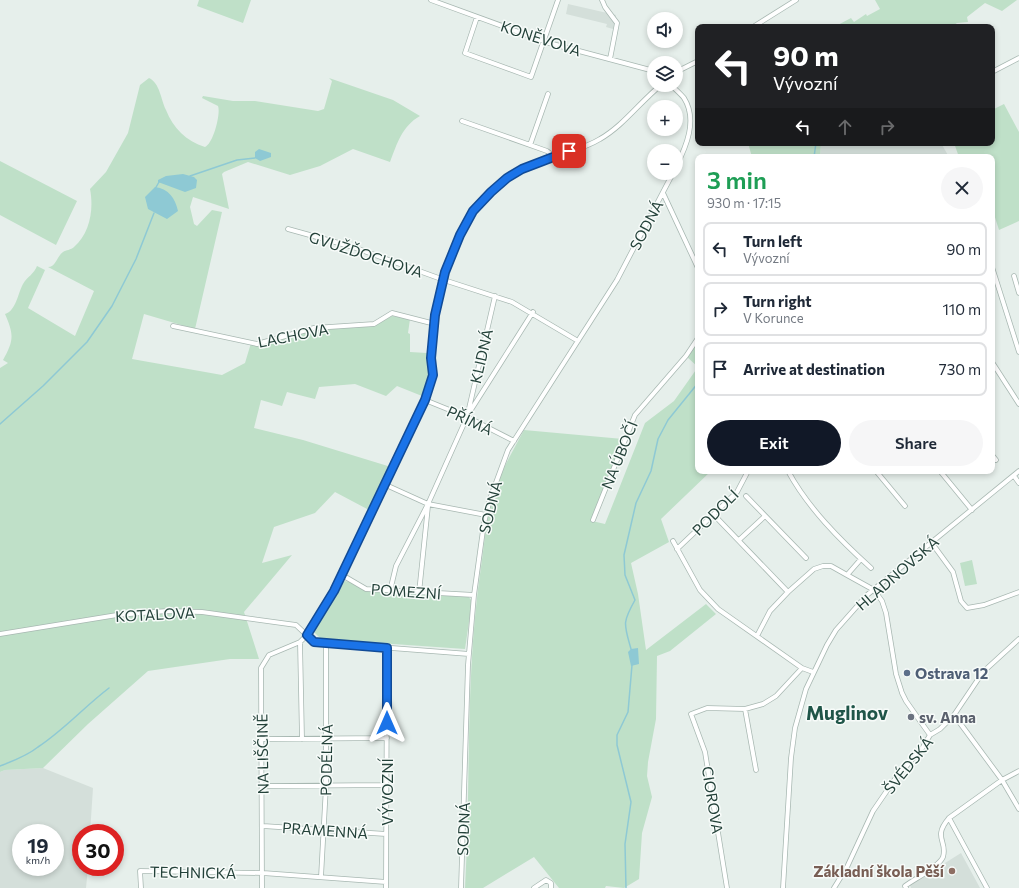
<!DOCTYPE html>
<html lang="en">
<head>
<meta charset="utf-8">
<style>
  body { margin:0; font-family:Commissioner,sans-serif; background:#f6f6f7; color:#1f2937; height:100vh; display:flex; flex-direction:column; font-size:15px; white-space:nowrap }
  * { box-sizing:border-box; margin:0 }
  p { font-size:13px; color:#747a83 }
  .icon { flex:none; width:22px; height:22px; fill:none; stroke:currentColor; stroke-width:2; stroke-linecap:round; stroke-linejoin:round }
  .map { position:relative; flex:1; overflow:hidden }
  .panel { position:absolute; left:695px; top:154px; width:300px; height:320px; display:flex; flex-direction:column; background:#fff; border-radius:8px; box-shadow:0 2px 6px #0003 }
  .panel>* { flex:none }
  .banner { position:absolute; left:695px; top:24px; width:300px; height:122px; border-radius:8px; box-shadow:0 2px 6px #0003; background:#202124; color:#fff; overflow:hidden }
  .controls { position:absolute; left:647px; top:12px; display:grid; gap:8px }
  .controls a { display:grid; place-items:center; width:36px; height:36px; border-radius:50%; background:#fff; box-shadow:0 2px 6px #0003; font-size:20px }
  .speed { position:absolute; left:12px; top:824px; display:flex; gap:8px; font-size:20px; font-weight:700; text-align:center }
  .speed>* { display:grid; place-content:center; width:52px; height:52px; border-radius:50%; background:#fff; box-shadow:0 2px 6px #0003; line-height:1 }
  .speed small { font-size:10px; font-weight:400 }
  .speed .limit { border:6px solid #d22; background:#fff; color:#111 }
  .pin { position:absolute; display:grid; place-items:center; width:34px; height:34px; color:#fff; margin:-17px; border-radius:8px; box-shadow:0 2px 6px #0006 }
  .me { position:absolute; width:44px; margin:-22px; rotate:0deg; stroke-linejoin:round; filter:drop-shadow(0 0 3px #0008) }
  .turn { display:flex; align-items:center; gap:14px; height:84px; padding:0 12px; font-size:18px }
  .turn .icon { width:52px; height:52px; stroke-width:2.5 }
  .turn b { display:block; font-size:28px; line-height:34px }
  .lanes { display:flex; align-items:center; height:38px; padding:0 12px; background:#0003; justify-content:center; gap:20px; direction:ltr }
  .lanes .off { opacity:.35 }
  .round { display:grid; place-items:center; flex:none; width:42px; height:42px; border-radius:21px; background:#f6f6f7 }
  .summary { display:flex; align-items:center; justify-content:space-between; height:68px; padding:0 12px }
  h1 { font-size:24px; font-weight:600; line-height:30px; color:#1e9e55 }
  .cta { display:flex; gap:8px; margin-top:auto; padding:8px 12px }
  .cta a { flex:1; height:46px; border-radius:24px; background:#111827; color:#fff; font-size:16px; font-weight:600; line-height:46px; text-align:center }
  .cta a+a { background:#f6f6f7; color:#1f2937 }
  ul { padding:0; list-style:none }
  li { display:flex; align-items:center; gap:12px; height:54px; margin:0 8px 6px; padding:0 4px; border:2px solid #e0e1e3; border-radius:8px }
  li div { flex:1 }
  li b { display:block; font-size:15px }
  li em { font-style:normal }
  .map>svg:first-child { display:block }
  .built { fill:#d4dfda; fill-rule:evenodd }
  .green { fill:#bfe0c8 }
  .water { fill:#8ec9d4 }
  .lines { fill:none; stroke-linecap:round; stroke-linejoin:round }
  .stream { stroke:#8ec9d4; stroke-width:1.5 }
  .street-casing { stroke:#a8b8b2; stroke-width:5.5 }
  .street { stroke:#fff; stroke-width:4 }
  .route-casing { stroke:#114b97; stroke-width:10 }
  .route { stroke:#1a73e8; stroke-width:7 }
  .service-dot { fill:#5c6f8a; stroke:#f7fbf9; stroke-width:1.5 }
  .worship-dot { fill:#6b7280; stroke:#f7fbf9; stroke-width:1.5 }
  .education-dot { fill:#8d6e63; stroke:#f7fbf9; stroke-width:1.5 }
  .labels { text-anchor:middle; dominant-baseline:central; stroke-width:3; stroke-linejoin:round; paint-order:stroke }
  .street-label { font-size:15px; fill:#24423a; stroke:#f7fbf9 }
  .service-label { font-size:15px; font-weight:bold; fill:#4e5e75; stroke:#f7fbf9; text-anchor:start }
  .worship-label { font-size:15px; font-weight:bold; fill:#5b616d; stroke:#f7fbf9; text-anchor:start }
  .education-label { font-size:15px; font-weight:bold; fill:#785e54; stroke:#f7fbf9; text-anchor:end }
  .district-label { font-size:19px; font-weight:bold; fill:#1f5548; stroke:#f7fbf9 }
</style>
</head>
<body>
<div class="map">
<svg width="1019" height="888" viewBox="0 0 1019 888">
  <rect width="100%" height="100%" fill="#e6efeb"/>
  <path class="built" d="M568,4L616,15L613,29L606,27L607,24L566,14Z
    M821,143H941L949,157H820Z
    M43,768L93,788L90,833H81V867H88L86,888H0V772L5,770ZM21,833H55V867H21Z
    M961,853L980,888H911L910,885Z"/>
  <path class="green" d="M199,0H251L243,23L197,6Z
    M875,0H1017L1002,11L985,3L967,17L968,22L957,23L951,27H834L851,18L854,22L866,14L867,16L880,9Z
    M149,78C160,83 161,100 166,110C173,128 186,141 205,147C213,144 221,114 218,106L202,98L203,96L233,101H255L318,111L324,109L332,81L329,78L393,100L420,116C402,126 397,144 390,162L353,149L320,166L290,175L248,162L224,172L222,174L229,209L193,197L190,207L194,224L197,226L212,210L222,212L195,329L144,314L132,359L222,375L245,363L251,343L259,346L314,330L375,325L392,316L410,319L408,333L410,334V352L427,353L431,375L422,396L397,386L386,396L355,384L319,387L315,399L287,392L282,406L261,400L254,428L303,440L391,467L379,492L364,530L369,510L335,492L315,513L274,527L262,563L292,555L244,612L259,659H230L148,671L88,724L43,768L5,770L0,772V368L8,363L3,360C14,340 14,335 5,314C16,311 18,293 23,284C27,277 34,274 37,266L45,270L28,308L75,336L94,291L48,267C56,267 57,256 63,252C66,250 71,250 74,247C90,233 94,209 90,189L106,172L128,133L140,85Z
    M1004,104L1019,132V221L999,230L992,208V157H959L954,143H992V110Z
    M748,143H821L820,157H752Z
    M0,161L77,201L56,245L0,215Z
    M698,342V471H711L661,519L669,542L631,563L638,594L646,650L706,604L716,614L670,651L657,656L656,719L648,762L647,776L652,797L642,833L639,879L624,888L606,886L605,888H559L534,857L483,888H465C471,781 465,674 481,567C485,541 486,513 496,487C503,467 514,449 524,430L623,439L592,521L605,524L645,423L674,401L698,367L687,357Z
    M972,560L977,584L965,586L960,563Z
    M344,581C354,581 364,590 374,592L467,595L472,601L465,649L321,639L314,632Z"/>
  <path class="water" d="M259,149L271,153V157L260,161L255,158V152Z
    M183,174L194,177L197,180L196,188L185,192L158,182V180L166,176Z
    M155,187C169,189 175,198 178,211L167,219L148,209L145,197Z
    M638,648L639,664L631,666L628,652L631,649Z"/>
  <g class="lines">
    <path class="stream" d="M937,27L941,25
      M814,157L816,143
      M190,176L237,160L255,158
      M155,189L159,182
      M0,424L43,386L87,342L112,306L136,259L154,213
      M631,649C624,624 622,623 635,600L625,575L624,555L636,503L651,471L658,439L668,420L698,383
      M0,766C13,761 27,756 38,747C64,730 84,707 109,688
      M626,888L625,844L631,802L617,745V735L628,712L632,665"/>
    <defs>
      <path id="street" d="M431,0L549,43L654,71
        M602,0L605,7L617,23L610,59
        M477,17L465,53L531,77L558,0
        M753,27L796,0
        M676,72L698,61
        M992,72L1019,58
        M671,85C675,89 681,94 684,98C698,120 686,147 676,167
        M462,121L547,151L555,157
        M530,145L548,94
        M663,193L698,268
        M288,229L353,247L444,280L512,302L578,341
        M992,267L1019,352
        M1014,276L1019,293
        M173,326L257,344L314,328L374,324L392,313L435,324
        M992,362L1019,404
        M425,400L467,417L514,441
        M469,413L533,312
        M992,455L996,460
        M788,471C808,508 840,540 871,568
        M876,471L905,506
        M940,471L972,510
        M1014,476L1019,483
        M386,485L428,504L486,515
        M746,496L806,558
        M714,515L788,592
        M593,520L635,415L686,356L698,338
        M739,540L765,516
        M673,541L700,590L718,609L802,668L813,672
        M931,542L953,572L961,601L967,608L984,605L1019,592
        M677,549L737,492L748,471
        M342,575L366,589L474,595
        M847,575L861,559
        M390,591L396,566L428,504L467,417L495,296
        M419,593L428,506
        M0,634L117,615L167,611L202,612L296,625L314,642L469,654
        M757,636L770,611L788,592L814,569L823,566H831L847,575L874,590L882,601L886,613L896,674L902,693L906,701L930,735
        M300,642L302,739
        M745,709L756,770
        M954,715L1002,780L1019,809
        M262,739L387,738
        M262,786L387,785
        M949,818L987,888
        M263,826L386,834
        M321,877L326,786V643
        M141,888L140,871L263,873L386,882
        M262,888L261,668L269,655L300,642L307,635L334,591L425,400C427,392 431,384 432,377C434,370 431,362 432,356C434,328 437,299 445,272C464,214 489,182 546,160C563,153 584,149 600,139C623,126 640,102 661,85
        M386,888L387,648
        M461,888L468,665L474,595L484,523L490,499L508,450L617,280L673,173
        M534,888L546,880L551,883V888
        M727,888L705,752L691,714L707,708L745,709L763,704L776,696L802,668
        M783,888L791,758L795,728L806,689L827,645L836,630L867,595L1019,471
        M834,888L847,867L873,811L895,779L923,747L930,735L940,729L954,715L983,672L1019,639
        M906,888L905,886C914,879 939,867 943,857C948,841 932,838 949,818L1002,780L1019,771"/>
    </defs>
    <use href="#street" class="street-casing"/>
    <use href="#street" class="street"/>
  </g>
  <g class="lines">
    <defs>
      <path id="route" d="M387,723V648L314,642L307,635L334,591L425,400L433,375L431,358L435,315L445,272L460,235L473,211L491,192L507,178L522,169L569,151"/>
    </defs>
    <use href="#route" class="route-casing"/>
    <use href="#route" class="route"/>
  </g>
  <circle class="service-dot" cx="907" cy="673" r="4"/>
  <circle class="worship-dot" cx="911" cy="717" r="4"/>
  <circle class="education-dot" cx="952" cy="871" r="4"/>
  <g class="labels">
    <g class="street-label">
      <text transform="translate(541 38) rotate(18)">KONĚVOVA</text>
      <text transform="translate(646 225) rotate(-62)">SODNÁ</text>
      <text transform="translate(366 254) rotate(18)">GVUŽĎOCHOVA</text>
      <text transform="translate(293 335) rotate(-11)">LACHOVA</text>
      <text transform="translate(481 356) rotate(-77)">KLIDNÁ</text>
      <text transform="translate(470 420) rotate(25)">PŘÍMÁ</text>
      <text transform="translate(619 455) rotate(-68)">NA ÚBOČÍ</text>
      <text transform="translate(490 507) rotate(-76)">SODNÁ</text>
      <text transform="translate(715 512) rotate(-45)">PODOLÍ</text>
      <text transform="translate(897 573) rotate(-41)">HLADNOVSKÁ</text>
      <text transform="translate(406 591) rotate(4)">POMEZNÍ</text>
      <text transform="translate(155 614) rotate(-3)">KOTALOVA</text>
      <text transform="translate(262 754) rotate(-91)">NA LIŠČINĚ</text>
      <text transform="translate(326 760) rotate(-89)">PODÉLNÁ</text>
      <text transform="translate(908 765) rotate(-51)">ŠVÉDSKÁ</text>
      <text transform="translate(387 792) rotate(-90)">VÝVOZNÍ</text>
      <text transform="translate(713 800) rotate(81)">CIOROVA</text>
      <text transform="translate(463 829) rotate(-88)">SODNÁ</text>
      <text transform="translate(325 830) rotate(4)">PRAMENNÁ</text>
      <text transform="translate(193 872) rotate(1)">TECHNICKÁ</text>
    </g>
    <g class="service-label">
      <text x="915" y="673">Ostrava 12</text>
    </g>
    <g class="worship-label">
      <text x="919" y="717">sv. Anna</text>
    </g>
    <g class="education-label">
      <text x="944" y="871">Základní škola Pěší</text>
    </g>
    <g class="district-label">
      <text x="847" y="712">Muglinov</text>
    </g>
  </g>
</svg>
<div class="controls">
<a><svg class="icon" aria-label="sound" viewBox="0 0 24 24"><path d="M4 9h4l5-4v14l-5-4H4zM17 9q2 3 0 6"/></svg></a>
<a><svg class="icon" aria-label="layers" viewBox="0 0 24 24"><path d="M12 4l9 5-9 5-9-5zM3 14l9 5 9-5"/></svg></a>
<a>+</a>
<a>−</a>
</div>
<div class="speed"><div>19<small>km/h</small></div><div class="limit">30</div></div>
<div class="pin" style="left:569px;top:151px;background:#d93025"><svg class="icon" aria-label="arrive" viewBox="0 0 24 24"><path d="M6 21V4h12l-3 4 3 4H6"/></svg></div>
<svg class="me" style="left:387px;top:723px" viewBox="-20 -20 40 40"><path d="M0-17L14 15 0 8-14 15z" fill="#1a73e8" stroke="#fff" stroke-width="4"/></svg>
<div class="banner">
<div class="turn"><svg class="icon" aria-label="left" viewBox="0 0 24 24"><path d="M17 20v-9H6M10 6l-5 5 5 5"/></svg><div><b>90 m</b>Vývozní</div></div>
<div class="lanes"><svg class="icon" aria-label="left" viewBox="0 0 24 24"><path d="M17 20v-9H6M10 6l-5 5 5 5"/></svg><svg class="icon off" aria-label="ahead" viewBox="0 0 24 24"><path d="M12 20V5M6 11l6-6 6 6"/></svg><svg class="icon off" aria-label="right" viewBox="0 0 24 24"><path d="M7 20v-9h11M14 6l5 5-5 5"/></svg></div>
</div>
<section class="panel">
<div class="summary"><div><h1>3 min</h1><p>930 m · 17:15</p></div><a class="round"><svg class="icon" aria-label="close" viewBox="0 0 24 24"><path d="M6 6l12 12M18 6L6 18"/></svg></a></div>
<ul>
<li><svg class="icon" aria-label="left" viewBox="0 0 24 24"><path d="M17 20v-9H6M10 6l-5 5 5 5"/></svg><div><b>Turn left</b><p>Vývozní</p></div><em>90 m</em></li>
<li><svg class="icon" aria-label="right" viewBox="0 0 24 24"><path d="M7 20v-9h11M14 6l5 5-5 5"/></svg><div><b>Turn right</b><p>V Korunce</p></div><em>110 m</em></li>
<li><svg class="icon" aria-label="arrive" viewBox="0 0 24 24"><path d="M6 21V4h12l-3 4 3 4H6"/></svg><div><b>Arrive at destination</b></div><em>730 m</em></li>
</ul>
<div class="cta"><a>Exit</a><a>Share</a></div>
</section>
</div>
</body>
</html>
